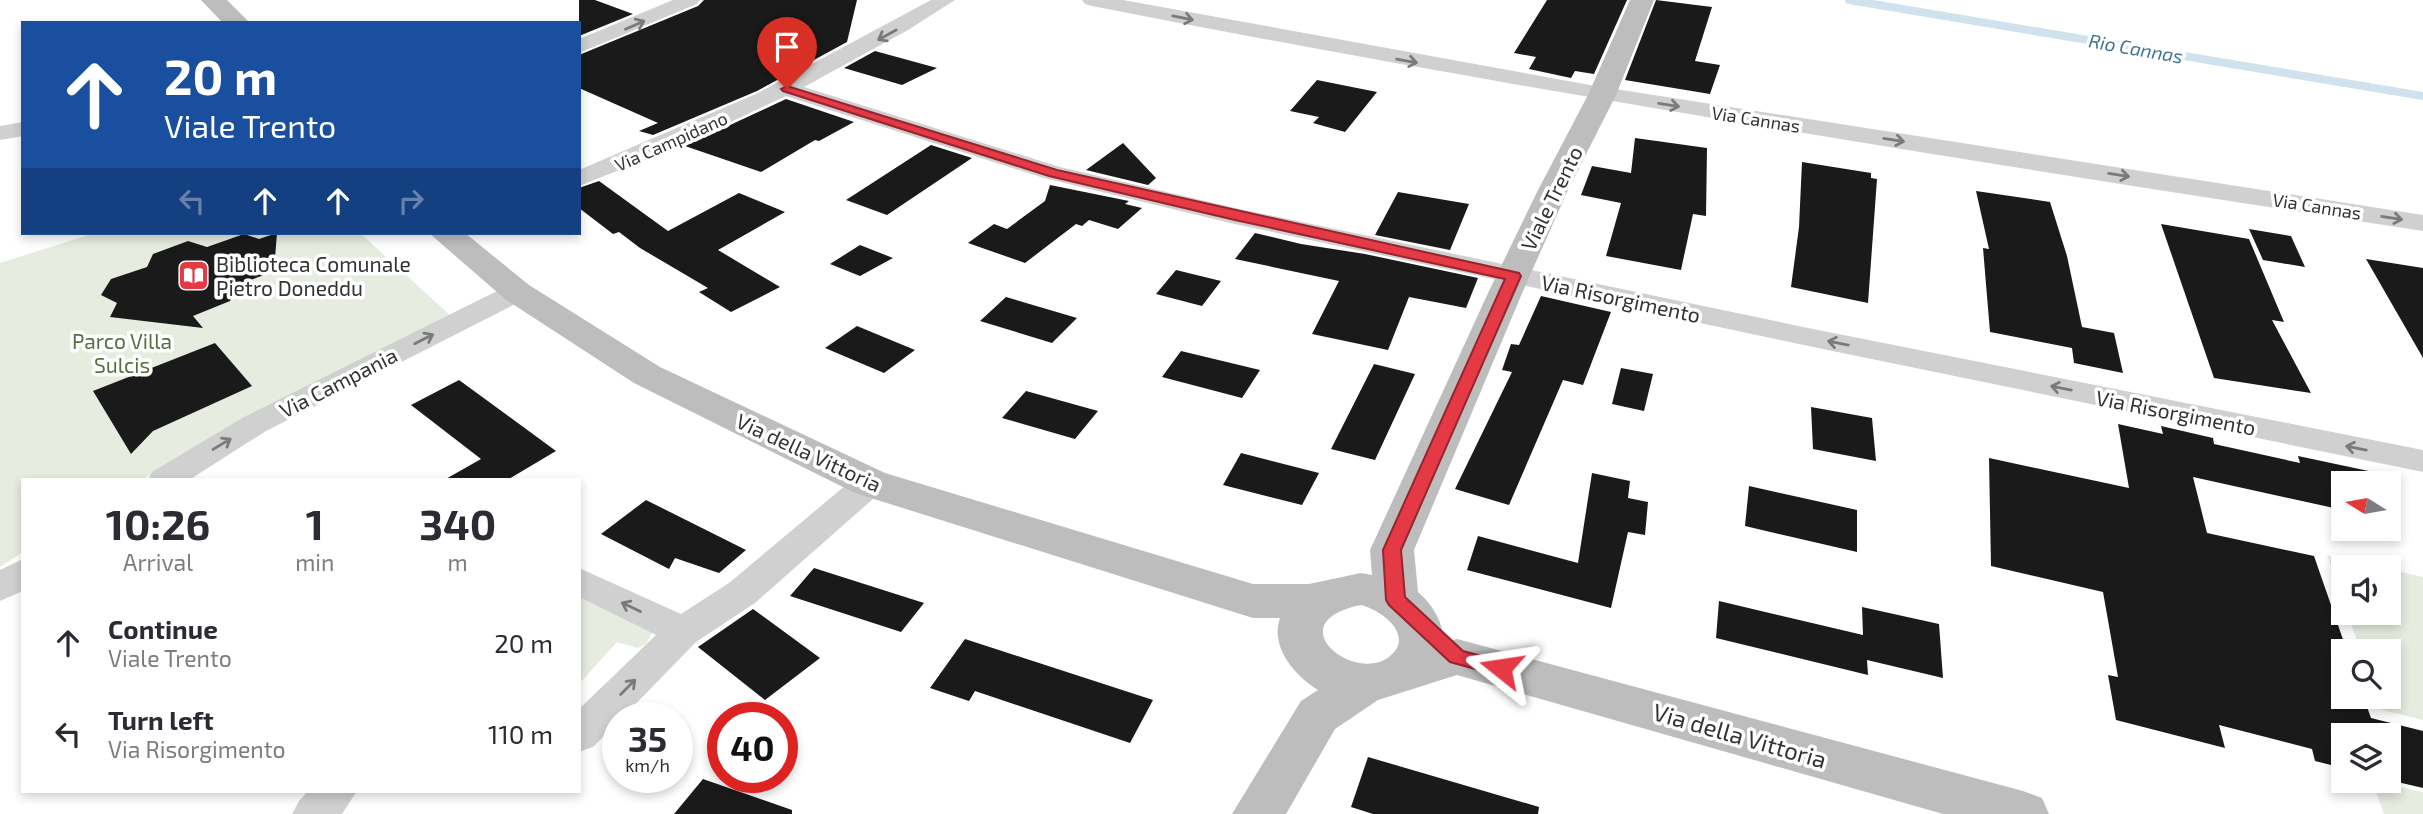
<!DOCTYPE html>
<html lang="en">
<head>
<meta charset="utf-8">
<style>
  body { margin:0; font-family:"Exo 2",sans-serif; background:#f7f7f7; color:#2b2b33; height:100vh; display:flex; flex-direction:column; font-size:26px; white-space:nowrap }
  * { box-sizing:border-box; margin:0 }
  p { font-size:23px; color:#7c7c81 }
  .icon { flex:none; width:38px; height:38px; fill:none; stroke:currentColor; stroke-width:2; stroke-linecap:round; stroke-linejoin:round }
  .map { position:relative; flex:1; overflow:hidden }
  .sheet { position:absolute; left:21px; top:478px; width:560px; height:315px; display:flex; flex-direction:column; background:#fff; border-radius:0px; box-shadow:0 4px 10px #0003 }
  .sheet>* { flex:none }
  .banner { position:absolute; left:21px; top:21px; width:560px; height:214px; border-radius:0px; box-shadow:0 4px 10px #0003; background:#1a4fa0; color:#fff; overflow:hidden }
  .needle { width:46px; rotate:281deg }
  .buttons { position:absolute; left:2331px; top:471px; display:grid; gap:14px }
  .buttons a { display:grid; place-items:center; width:70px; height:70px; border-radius:0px; background:#fff; box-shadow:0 4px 10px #0003; font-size:35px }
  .speed { position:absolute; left:602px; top:702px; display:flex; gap:14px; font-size:35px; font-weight:700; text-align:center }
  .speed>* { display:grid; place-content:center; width:91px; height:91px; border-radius:50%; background:#fff; box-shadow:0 4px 10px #0003; line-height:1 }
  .speed small { font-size:18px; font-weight:400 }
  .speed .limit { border:10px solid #d22; background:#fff; color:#111 }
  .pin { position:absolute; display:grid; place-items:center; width:60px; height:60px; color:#fff; margin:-72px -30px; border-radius:50% 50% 50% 0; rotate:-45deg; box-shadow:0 0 7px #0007 }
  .pin .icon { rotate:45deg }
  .me { position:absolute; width:77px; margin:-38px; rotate:285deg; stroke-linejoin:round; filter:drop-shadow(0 0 5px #0008) }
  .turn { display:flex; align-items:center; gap:24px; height:147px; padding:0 28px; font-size:32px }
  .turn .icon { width:91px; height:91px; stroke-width:2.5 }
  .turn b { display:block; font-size:49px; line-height:60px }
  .lanes { display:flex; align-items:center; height:66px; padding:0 28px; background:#0003; justify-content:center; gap:35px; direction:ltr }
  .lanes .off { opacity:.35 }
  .eta { display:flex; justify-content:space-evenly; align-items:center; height:119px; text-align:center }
  .eta b { font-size:42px; font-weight:700; line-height:49px }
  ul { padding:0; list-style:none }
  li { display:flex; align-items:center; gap:21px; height:91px; padding:0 28px }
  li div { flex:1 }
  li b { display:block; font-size:26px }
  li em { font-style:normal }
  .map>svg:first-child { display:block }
  .green { fill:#e6ecdf }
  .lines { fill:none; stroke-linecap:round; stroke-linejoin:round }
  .stream { stroke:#cfe2ee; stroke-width:8 }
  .building { fill:#1a1a1a }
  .street { fill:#d0d0d0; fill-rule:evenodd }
  .secondary { fill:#bdbdbd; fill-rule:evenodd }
  .oneway { stroke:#7a7a7a }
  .route { fill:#e63946; stroke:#96252e; stroke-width:2 }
  .labels { text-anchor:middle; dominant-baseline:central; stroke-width:7; stroke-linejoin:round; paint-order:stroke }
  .far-street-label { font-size:18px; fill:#333; stroke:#fff }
  .far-water-label { font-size:19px; font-style:italic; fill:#3f7597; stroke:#fff }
  .street-label { font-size:21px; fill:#333; stroke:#fff }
  .poi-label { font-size:21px; fill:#333; stroke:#fff; text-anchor:start }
  .park-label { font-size:21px; fill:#56703f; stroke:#fff }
  .near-street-label { font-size:24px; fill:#333; stroke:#fff }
</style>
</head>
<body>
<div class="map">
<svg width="2423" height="814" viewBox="0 0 2423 814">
  <rect width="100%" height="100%" fill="#fff"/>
  <path class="green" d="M95,233H360L451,316L258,411L143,479L23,480V552L0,567V263Z
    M2327,555L2379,567H2343V602Z
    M2389,569L2423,577V720L2382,710L2377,697L2389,696V651H2361L2347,613L2389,612Z
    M579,597L652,633L646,644L638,648L617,642L579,684Z
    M2372,781L2423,792V814H2384Z"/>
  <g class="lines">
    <path class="stream" d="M1849,0L2423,96"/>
  </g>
  <path class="building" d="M579,0H595L633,14L579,36Z
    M704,0H857L847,42L757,91L653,135L639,131L658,123L579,88V55L698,6Z
    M1547,0H1627L1594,74L1575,71L1571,78L1529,69L1536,57L1514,53Z
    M1656,0L1712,7L1695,61L1720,65L1710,94L1625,80Z
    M875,51L937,68L902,85L844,68Z
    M1317,80L1377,92L1345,132L1313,123L1319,117L1290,111Z
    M786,99L854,122L819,141L815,140L761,172L685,146Z
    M1635,138L1707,148L1706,216L1693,214L1681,270L1606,256L1621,203L1581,195L1592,166L1631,173Z
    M1123,143L1156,178L1148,185L1086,170Z
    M931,145L972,158L887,215L846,200Z
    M1802,162L1871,173V178L1877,179L1868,303L1791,287L1799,227Z
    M599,181L668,231L739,193L785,212L718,250L780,287L731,312L699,292L708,288L640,248L619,232L613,234L579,208V188Z
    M1050,185L1129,201L1125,204L1142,208L1118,229L1089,220L1082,226L1076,224L1025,263L968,243L994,224L1007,229L1045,201Z
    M1976,191L2050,202L2067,256L2082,327L2114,333L2123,373L2074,363L2072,348L1990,332L1983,248L1989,249Z
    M1398,192L1469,204L1450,250L1375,235Z
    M2161,224L2249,239L2284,322L2272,320L2311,393L2214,378Z
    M2249,229L2291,236L2305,267L2263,260Z
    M277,233L274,271L240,284L230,301L193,316L203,328L110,317L117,303L101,295L111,279L147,267L153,254L188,241L207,247L244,234L259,239Z
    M1255,233L1301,244L1365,254L1478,278L1466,308L1409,297L1388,350L1312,334L1339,281L1235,259Z
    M860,245L893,258L860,276L830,264Z
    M2366,259L2423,268V358Z
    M1176,270L1221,281L1202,306L1156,294Z
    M1541,296L1611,312L1583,385L1563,380L1509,505L1455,489L1512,372L1502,370L1511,344L1519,345Z
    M1006,297L1077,318L1052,343L980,321Z
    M857,326L915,350L884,373L825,348Z
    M215,343L252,386L153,431L131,454L93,391Z
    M1181,351L1260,370L1242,398L1162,377Z
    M1374,364L1415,374L1375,460L1331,449Z
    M1621,368L1653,374L1644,411L1612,404Z
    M459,380L556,451L507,480H444L481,459L411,405Z
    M1026,391L1098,411L1075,439L1002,418Z
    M1811,407L1872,418L1876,461L1813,449Z
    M2118,424L2163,434L2161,426L2213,438L2214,444L2300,463L2298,456L2378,473L2382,483H2343V510L2193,477L2207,533L2314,556L2347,651H2343V696H2363L2371,718L2423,731V788L2389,780V735H2343V768L2315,761L2312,749L2219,725L2225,748L2116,720L2108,675L2118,677L2103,592L1991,566L1989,458L2129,488Z
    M1241,453L1319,473L1302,505L1223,485Z
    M1592,473L1630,481L1628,498L1648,502L1645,535L1628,532L1611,608L1467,570L1478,536L1578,563Z
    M1749,486L1857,510V552L1745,526Z
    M646,500L746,550L719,573L675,558L669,569L601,534Z
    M814,568L924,603L901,632L790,596Z
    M1719,601L1863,635L1862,607L1939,624L1943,678L1867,660L1868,675L1716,638Z
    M753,609L820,658L765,700L698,647Z
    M965,639L1153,700L1130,743L975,691L969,701L930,688Z
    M1368,757L1539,807L1538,814H1373L1351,807Z
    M703,779L792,810V814H674Z"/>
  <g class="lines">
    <path class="street" d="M673,0H700L697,4L579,53V39Z
      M931,0H955L908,30L804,87L1060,167L1235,208L1813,329L2423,450V472L1813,347L1235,224L1044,178L786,96L682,145L579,186V170L758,93Z
      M1082,0H1123L1590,85L2423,215V231C1978,162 1534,93 1092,6L1085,4Z
      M23,122V136L0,140V126Z
      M517,284L527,286L531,292L527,298L266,431L189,480H148L152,472L244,417L507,286Z
      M870,472L882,475L887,483L882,491L755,603L696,642L622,718H618V722L593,747L579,752V709L656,635L579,597V568L681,614L729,583L858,475Z
      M23,559V591L0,601V570Z
      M308,791H357L342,814H292L299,801Z"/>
    <path class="secondary" d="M201,0H227L250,23H223Z
      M1630,0H1654L1616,95L1568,190L1523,291L1414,550L1418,592C1433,605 1443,622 1444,642L1457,639L2023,791L2042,798L2049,814H1943L1457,675L1378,700L1335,729L1286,814H1232L1301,701L1318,690C1294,675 1270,647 1280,618H1253L855,493L634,383L505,299L429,233H465L529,285L660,367L885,473L1253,584H1309L1361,573L1372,575L1370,550L1489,291L1538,190L1588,95ZM1361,605C1382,610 1416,636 1389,657C1353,684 1277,622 1361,605Z"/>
  </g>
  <defs><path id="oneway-shaft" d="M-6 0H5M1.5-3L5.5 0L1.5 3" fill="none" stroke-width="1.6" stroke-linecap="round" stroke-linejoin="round" transform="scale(1.75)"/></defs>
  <g class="oneway">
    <use href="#oneway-shaft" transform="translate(1183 18) rotate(11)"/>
    <use href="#oneway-shaft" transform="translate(635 25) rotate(-24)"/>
    <use href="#oneway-shaft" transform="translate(887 35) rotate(151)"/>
    <use href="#oneway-shaft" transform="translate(1407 61) rotate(10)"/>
    <use href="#oneway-shaft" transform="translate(1669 105) rotate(9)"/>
    <use href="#oneway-shaft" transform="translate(1894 140) rotate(9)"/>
    <use href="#oneway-shaft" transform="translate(2119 175) rotate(9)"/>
    <use href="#oneway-shaft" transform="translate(2392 218) rotate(9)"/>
    <use href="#oneway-shaft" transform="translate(424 339) rotate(-27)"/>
    <use href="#oneway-shaft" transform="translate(1838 343) rotate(-169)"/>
    <use href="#oneway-shaft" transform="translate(2061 388) rotate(-169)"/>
    <use href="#oneway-shaft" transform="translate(222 444) rotate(-31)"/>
    <use href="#oneway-shaft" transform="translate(2356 448) rotate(-169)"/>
    <use href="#oneway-shaft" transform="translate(631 607) rotate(-154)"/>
    <use href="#oneway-shaft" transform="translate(628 687) rotate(-45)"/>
  </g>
  <path class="route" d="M787,86L1057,170L1519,273L1521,276L1401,550L1405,597L1463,651L1508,663L1511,668L1508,674L1501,676L1450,662L1389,605L1386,600L1383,550L1505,279L1235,220L1049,176L783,91L781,89Z"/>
  <defs>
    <symbol id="library-square" viewBox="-11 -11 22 22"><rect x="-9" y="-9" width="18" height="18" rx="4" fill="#e63946" stroke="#fff"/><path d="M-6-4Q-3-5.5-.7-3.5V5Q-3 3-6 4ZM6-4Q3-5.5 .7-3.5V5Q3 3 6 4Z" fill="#fff"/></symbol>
  </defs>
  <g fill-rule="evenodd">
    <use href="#library-square" x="176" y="258" width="35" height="35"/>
  </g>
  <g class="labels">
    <g class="far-street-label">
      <text transform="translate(1756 119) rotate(9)">Via Cannas</text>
      <text transform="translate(671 141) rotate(-24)">Via Campidano</text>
      <text transform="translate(2317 206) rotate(9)">Via Cannas</text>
    </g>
    <g class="far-water-label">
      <text transform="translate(2136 48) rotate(10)">Rio Cannas</text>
    </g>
    <g class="street-label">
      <text transform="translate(1551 198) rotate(-64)">Viale Trento</text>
      <text transform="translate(1621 298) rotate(12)">Via Risorgimento</text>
      <text transform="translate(338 382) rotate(-27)">Via Campania</text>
      <text transform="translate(2176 412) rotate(11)">Via Risorgimento</text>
      <text transform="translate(809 452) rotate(25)">Via della Vittoria</text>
    </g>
    <g class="poi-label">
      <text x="216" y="263">Biblioteca Comunale<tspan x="216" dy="24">Pietro Doneddu</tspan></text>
    </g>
    <g class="park-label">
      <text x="122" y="340">Parco Villa<tspan x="122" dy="24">Sulcis</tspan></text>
    </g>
    <g class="near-street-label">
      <text transform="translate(1740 735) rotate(16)">Via della Vittoria</text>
    </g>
  </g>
</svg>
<div class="buttons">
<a><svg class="needle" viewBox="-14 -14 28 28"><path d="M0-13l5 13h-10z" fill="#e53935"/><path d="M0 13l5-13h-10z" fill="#7c7c81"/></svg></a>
<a><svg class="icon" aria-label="sound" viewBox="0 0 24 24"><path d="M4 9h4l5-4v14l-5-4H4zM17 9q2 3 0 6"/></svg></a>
<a><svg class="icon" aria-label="search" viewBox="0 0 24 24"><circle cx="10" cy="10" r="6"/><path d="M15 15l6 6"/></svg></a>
<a><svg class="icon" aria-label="layers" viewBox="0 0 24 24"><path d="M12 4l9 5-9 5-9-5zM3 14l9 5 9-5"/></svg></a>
</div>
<div class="speed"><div>35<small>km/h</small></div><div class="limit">40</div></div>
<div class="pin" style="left:787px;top:89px;background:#d93025"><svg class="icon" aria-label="arrive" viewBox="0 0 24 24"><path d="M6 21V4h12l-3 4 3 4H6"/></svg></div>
<svg class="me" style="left:1501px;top:668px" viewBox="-20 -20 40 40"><path d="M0-17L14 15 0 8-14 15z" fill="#e63946" stroke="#fff" stroke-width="4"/></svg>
<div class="banner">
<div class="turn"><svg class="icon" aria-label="ahead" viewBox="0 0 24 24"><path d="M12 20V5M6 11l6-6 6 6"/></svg><div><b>20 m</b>Viale Trento</div></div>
<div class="lanes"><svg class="icon off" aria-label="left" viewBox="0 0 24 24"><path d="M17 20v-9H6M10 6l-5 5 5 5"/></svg><svg class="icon" aria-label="ahead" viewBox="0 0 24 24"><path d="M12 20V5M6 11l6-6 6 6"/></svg><svg class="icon" aria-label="ahead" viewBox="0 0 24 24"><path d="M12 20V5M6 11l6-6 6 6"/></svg><svg class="icon off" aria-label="right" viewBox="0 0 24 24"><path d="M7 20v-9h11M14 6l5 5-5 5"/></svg></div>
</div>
<section class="sheet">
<div class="eta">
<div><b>10:26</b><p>Arrival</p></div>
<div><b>1</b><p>min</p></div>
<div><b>340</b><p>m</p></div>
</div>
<ul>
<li><svg class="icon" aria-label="ahead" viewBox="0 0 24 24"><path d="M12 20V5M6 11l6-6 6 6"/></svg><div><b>Continue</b><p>Viale Trento</p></div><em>20 m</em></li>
<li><svg class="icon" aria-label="left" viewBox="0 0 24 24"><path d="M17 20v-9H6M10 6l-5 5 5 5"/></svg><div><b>Turn left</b><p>Via Risorgimento</p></div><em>110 m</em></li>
</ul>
</section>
</div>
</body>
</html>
